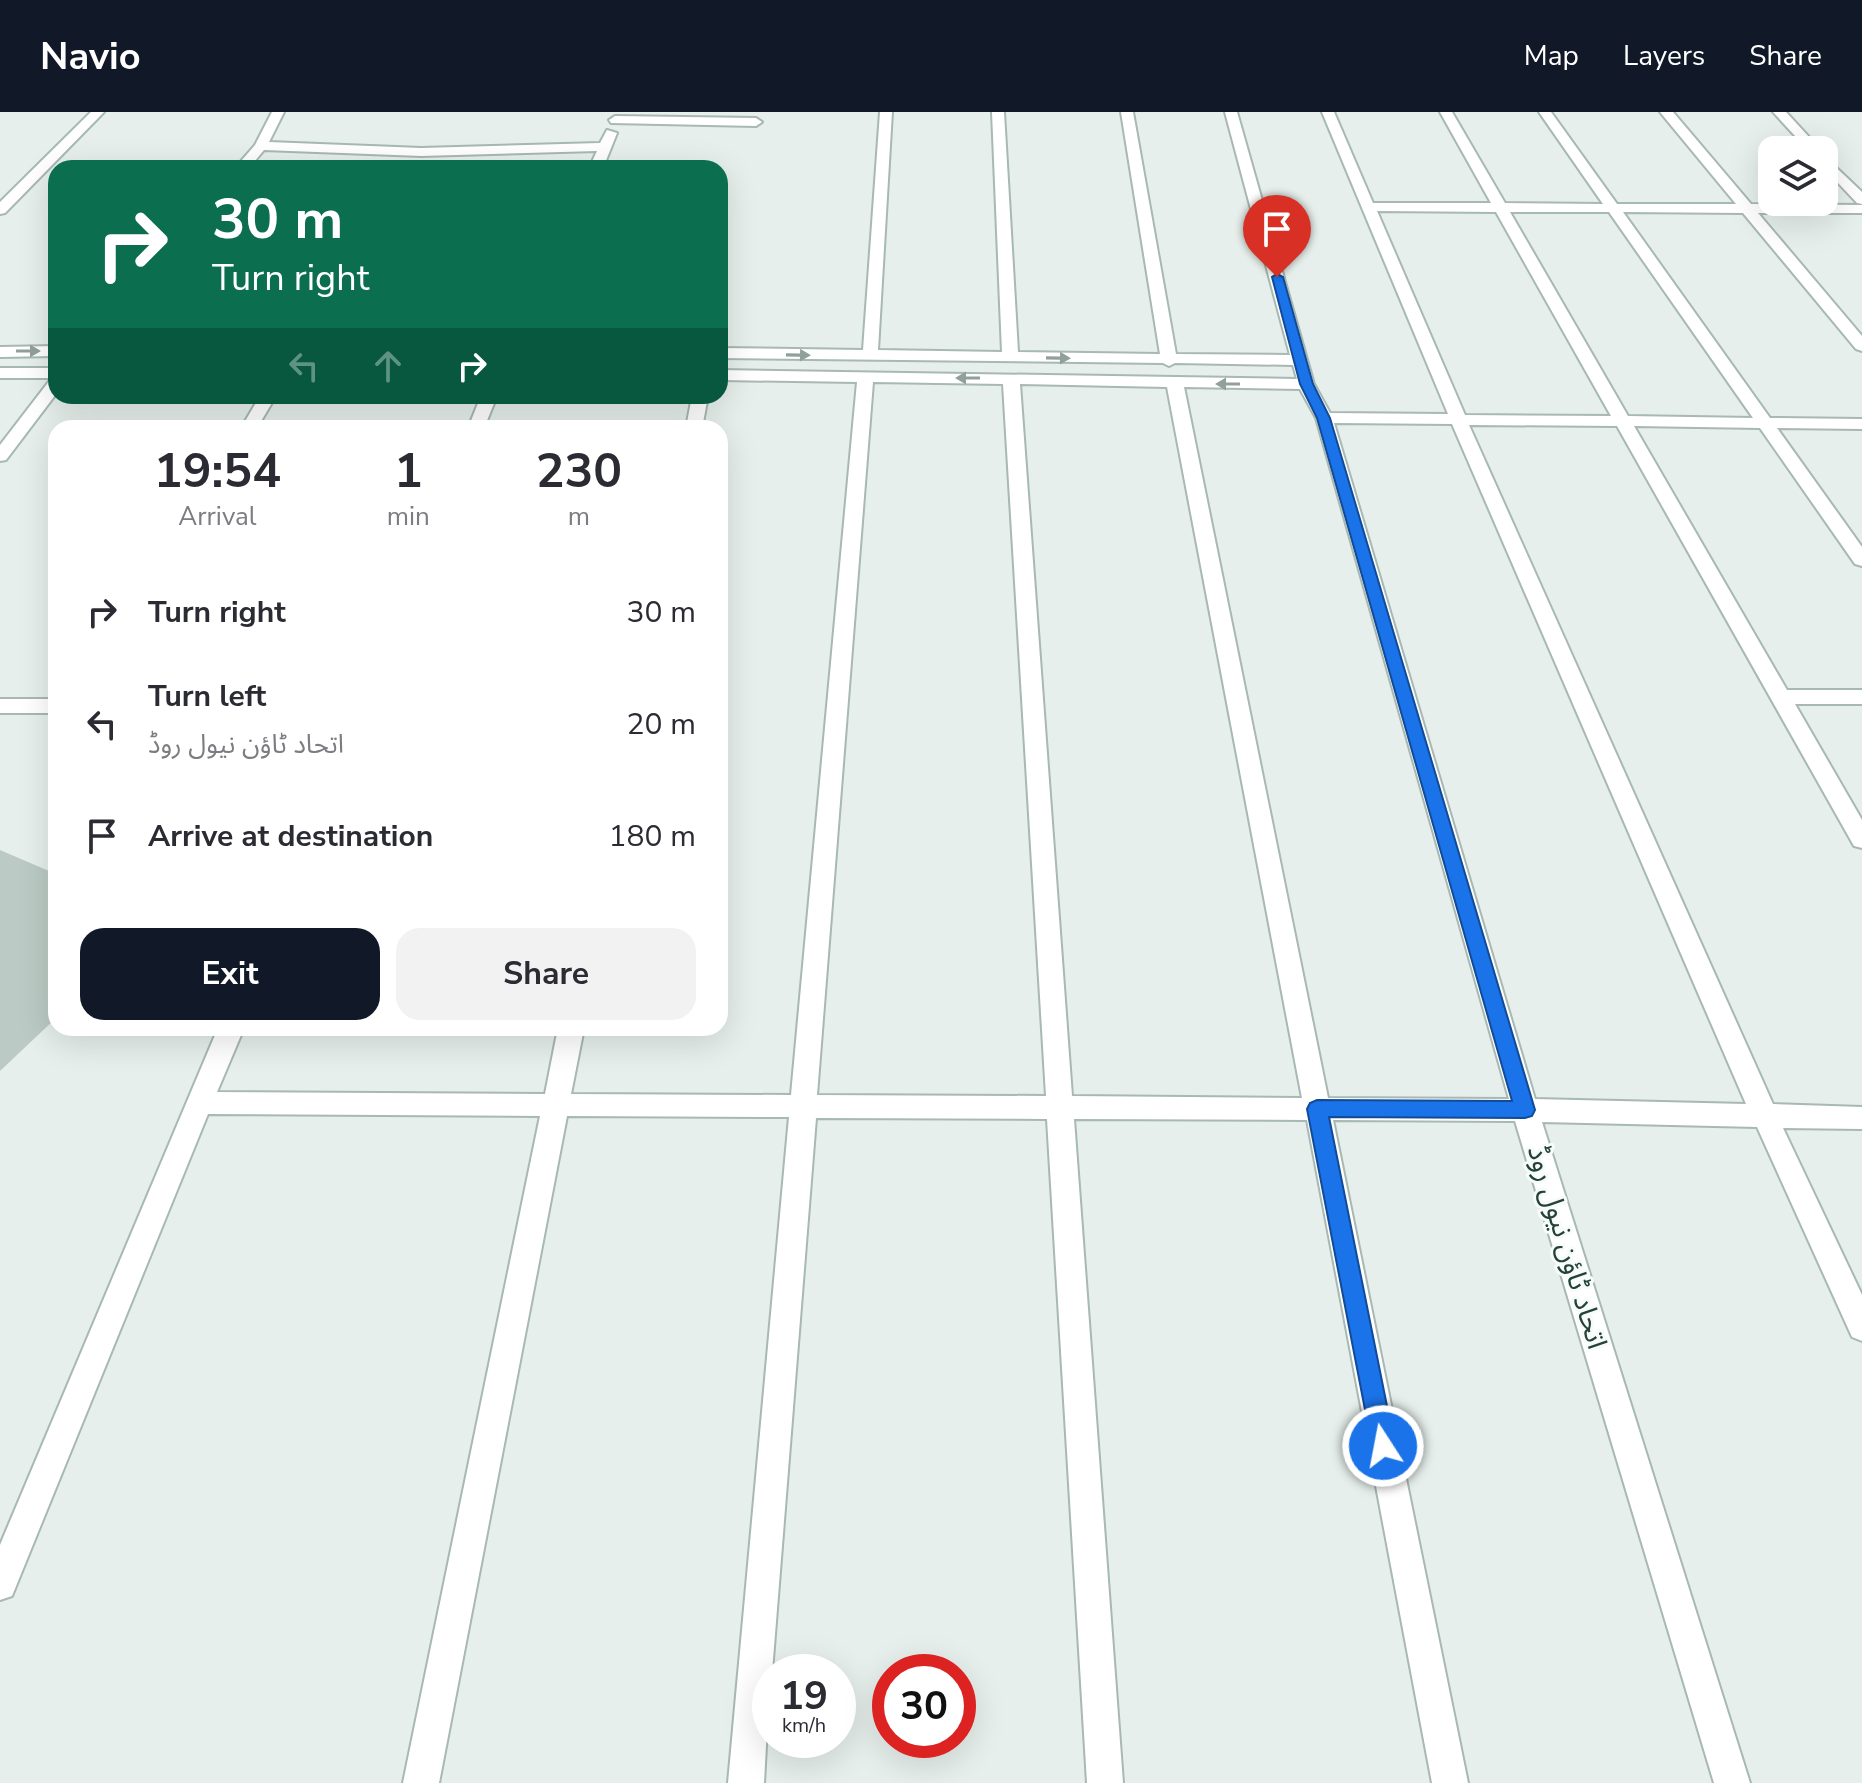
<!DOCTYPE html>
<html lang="en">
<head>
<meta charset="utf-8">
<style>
  body { margin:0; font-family:"Nunito Sans","Noto Sans Arabic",sans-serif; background:#f2f2f3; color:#2b2b33; height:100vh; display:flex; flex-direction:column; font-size:30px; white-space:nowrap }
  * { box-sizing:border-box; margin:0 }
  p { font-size:26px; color:#7c7c81 }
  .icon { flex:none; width:44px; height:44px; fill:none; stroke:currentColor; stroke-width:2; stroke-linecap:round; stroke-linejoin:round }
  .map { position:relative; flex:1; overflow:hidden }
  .details { position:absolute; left:48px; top:308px; width:680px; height:616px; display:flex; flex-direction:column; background:#fff; border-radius:24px; box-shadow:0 8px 32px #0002 }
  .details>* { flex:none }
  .top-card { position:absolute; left:48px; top:48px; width:680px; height:244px; border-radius:24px; box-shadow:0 8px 32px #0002; background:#0b6e4f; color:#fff; overflow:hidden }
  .controls { position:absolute; left:1758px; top:24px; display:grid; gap:16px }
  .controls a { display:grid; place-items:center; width:80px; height:80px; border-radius:16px; background:#fff; box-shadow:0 8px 32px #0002; font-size:40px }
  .speed { position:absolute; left:752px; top:1542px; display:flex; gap:16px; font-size:40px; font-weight:700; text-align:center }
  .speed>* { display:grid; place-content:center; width:104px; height:104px; border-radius:50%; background:#fff; box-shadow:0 8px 32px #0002; line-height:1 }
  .speed small { font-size:20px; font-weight:400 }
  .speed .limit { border:12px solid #d22; background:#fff; color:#111 }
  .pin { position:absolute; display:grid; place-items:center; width:68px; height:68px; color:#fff; margin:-82px -34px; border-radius:50% 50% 50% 0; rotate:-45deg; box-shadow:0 0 8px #0007 }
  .pin .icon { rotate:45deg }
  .me { position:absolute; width:88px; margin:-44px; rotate:349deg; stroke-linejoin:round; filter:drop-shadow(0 0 6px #0008) }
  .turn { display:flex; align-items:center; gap:28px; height:168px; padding:0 32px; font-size:36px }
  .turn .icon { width:104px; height:104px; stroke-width:2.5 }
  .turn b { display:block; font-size:56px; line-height:68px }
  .lanes { display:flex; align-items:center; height:76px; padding:0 32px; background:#0003; justify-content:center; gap:40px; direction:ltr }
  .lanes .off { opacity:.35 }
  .eta { display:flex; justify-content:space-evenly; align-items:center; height:136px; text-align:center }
  .eta b { font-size:48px; font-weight:700; line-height:56px }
  .primary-button { display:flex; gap:16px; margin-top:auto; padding:16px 32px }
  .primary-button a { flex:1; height:92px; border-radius:24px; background:#111827; color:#fff; font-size:32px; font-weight:700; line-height:92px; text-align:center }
  .primary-button a+a { background:#f2f2f3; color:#2b2b33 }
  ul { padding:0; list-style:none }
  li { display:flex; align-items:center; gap:24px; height:112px; padding:0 32px }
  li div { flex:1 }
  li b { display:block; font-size:30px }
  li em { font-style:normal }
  header { display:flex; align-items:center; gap:48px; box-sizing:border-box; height:112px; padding:0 40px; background:#111827; color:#fff }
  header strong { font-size:38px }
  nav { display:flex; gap:44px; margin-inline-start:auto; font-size:28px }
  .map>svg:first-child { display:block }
  .building { fill:#bbcac4 }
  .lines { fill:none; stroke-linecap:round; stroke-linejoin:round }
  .street-casing { stroke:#a8b8b2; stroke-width:4 }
  .street { fill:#fff; fill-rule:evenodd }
  .oneway { fill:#92a09c }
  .route { fill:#1a73e8; stroke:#114b97; stroke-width:2 }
  .labels { text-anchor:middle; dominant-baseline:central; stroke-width:6; stroke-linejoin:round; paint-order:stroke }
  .street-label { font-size:28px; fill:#24423a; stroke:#f7fbf9 }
</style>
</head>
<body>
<header>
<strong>Navio</strong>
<nav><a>Map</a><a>Layers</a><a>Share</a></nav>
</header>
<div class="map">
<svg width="1862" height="1671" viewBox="0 0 1862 1671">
  <rect width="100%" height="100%" fill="#e6efeb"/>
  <path class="building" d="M0,738L56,762V906L0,959Z"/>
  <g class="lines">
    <defs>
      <path id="street" d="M91,0H104L5,101L0,102V90Z
        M272,0H284L269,30L421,36L600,31L607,18L617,21L603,56H589L597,39L421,44L264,38L249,56H235L255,33Z
        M880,0H892L878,238L1002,240L992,0H1004L1018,240L1160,242L1121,0H1133L1176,242L1290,243L1225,0H1237L1314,272L1330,301L1448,302L1322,0H1334L1373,91H1491L1440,0H1452L1505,91L1603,92L1539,0H1551L1617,92H1736L1660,0H1673L1751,92L1862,93V101H1758L1862,224V239L1856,237L1743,101L1623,100L1770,306L1862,307V317L1777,316L1862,435V454L1855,452L1760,316L1634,314L1787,578H1862V592H1795L1862,708V736L1854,734L1617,314L1469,313L1773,992L1862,995V1017L1783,1016L1862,1183V1229L1852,1225L1757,1015L1542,1010L1750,1671H1714L1515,1009L1333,1008L1468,1671H1432L1307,1008L1074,1007L1123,1671H1087L1047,1007L816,1006L772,1560H770L764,1671H728L789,1005L567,1004L439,1671H403L540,1004L208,1002L12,1484L0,1488V1433L218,916H244L217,980L545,982L558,916H584L571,982L791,983L857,270L720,268V258L1297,267L1293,253L1175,251L1169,254L1163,251L720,246V236L863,238ZM1377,99L1496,100L1611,304L1465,303ZM1510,100H1609L1753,306L1628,304ZM873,270L1003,272L1046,984L817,983ZM1020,272L1167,275L1302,986L1072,984ZM1184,275L1300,277L1316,306L1509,987L1328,986ZM1334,311L1452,312L1746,992L1535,987Z
        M1773,0H1786L1821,38H1808Z
        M615,4L756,6L762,10L756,14L611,11L609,8Z
        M1824,44L1862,80V92L1857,91L1824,56Z
        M56,234V244L0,245V235Z
        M0,256H56V266H0Z
        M56,266V282L6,348L0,349V333L50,268Z
        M260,284H276L257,316H241Z
        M481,284H497L484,316H468Z
        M692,284H708L702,316H686Z
        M0,587H56V601H0Z"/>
    </defs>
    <use href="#street" class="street-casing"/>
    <use href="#street" class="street"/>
  </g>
  <defs><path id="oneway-solid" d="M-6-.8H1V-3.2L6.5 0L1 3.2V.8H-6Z" transform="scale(2)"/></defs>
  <g class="oneway">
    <use href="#oneway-solid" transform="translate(28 239)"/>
    <use href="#oneway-solid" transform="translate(798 243) rotate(1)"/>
    <use href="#oneway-solid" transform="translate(1058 246) rotate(1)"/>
    <use href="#oneway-solid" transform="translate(968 266) rotate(-180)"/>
    <use href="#oneway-solid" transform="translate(1228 272) rotate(180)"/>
  </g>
  <path class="route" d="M1277,162L1283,165L1313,272L1330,306L1535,998L1532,1004L1525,1006L1329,1005L1395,1334L1392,1342L1383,1346L1375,1342L1372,1334L1307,997L1310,991L1317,988L1512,989L1317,306L1300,272L1272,165Z"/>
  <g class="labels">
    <g class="street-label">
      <text transform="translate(1567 1135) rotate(73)">اتحاد ٹاؤن نیول روڈ</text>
    </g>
  </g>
</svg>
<div class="controls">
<a><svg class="icon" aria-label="layers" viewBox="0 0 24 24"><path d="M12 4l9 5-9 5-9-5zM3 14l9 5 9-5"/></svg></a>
</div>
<div class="speed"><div>19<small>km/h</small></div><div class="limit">30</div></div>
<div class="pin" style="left:1277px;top:165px;background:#d93025"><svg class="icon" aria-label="arrive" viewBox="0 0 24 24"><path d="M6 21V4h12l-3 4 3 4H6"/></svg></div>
<svg class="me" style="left:1383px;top:1334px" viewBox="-20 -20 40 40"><circle r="17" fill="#1a73e8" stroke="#fff" stroke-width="3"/><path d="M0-11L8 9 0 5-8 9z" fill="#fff"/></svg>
<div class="top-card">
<div class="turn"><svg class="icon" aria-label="right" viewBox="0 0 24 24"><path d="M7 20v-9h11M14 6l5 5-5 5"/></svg><div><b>30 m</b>Turn right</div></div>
<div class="lanes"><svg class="icon off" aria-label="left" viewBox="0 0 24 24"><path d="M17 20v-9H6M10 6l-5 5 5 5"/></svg><svg class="icon off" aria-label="ahead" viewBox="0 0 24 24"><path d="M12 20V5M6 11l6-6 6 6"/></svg><svg class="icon" aria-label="right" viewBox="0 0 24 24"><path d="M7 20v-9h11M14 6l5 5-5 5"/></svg></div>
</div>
<section class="details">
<div class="eta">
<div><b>19:54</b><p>Arrival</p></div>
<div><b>1</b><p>min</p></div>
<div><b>230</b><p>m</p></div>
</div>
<ul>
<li><svg class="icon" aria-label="right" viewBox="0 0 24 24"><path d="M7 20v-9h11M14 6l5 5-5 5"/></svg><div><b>Turn right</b></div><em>30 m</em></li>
<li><svg class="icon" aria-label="left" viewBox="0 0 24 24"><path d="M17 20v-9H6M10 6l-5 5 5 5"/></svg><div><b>Turn left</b><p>اتحاد ٹاؤن نیول روڈ</p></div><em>20 m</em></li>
<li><svg class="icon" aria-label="arrive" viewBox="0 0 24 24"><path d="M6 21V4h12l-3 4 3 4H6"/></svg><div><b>Arrive at destination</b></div><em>180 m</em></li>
</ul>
<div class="primary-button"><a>Exit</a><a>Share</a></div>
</section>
</div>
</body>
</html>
